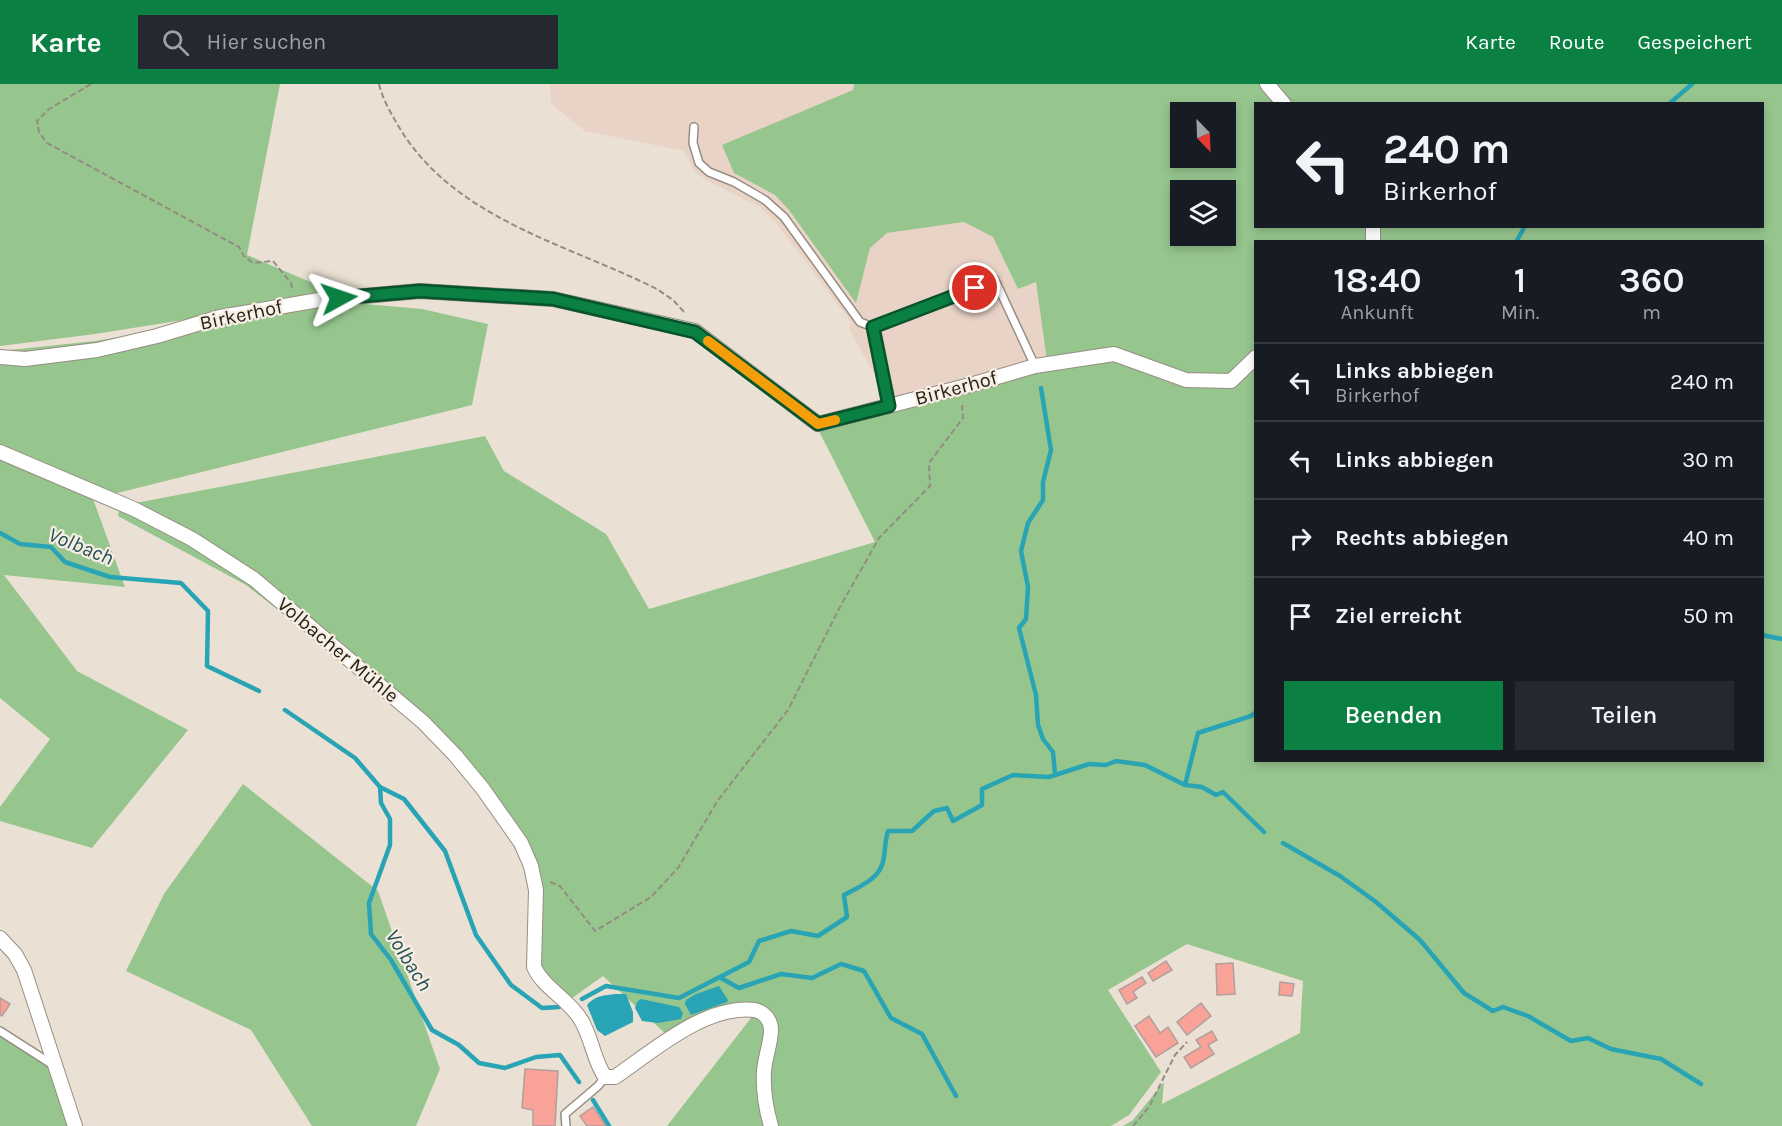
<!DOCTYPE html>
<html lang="de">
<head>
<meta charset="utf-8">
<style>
  body { margin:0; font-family:Karla,sans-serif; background:#242831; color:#f1f3f6; height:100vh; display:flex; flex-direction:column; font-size:22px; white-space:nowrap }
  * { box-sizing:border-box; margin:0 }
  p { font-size:20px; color:#9ea1a6 }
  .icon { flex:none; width:33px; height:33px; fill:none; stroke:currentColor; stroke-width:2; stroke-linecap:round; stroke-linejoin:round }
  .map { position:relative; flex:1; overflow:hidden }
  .drawer { position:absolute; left:1254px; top:156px; width:510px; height:522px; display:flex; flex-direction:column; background:#171b24; border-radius:0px; box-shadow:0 3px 9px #0003 }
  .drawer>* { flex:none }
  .guide { position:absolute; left:1254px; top:18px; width:510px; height:126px; border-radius:0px; box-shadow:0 3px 9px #0003; background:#171b24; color:#f1f3f6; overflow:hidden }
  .needle { width:39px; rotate:157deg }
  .tools { position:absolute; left:1170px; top:18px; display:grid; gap:12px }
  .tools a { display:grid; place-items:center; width:66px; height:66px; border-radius:0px; background:#171b24; box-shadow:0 3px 9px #0003; font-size:30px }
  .pin { position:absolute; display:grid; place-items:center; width:51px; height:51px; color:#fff; margin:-26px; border:3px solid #fff; border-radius:50%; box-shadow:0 2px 6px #0007 }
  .me { position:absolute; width:66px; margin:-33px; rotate:85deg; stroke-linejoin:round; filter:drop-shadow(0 0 4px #0008) }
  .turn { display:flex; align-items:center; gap:21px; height:126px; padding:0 30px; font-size:27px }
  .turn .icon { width:78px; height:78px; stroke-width:2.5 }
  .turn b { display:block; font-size:42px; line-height:51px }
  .eta { display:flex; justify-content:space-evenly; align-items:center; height:102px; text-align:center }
  .eta b { font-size:36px; font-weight:600; line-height:42px }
  .primary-button { display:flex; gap:12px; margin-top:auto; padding:12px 30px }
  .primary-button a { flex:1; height:69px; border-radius:0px; background:#0b8043; color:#fff; font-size:24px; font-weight:600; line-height:69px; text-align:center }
  .primary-button a+a { background:#242831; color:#f1f3f6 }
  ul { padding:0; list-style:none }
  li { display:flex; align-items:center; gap:18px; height:78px; padding:0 30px; border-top:2px solid #363941 }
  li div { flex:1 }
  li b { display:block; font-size:22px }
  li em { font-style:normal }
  header { display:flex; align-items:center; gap:36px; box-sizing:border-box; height:84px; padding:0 30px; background:#0b8043; color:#fff }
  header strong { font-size:28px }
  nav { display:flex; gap:33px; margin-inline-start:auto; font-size:21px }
  .search { width:420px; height:54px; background:#242831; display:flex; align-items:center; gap:15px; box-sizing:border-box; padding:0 21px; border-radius:0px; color:#9ea1a6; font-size:22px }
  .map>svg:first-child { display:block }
  .industrial { fill:#e9d3c7 }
  .green { fill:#96c58e; fill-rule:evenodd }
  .water { fill:#29a4b5 }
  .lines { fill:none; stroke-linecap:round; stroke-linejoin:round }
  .stream { stroke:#29a4b5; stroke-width:4.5 }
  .building { fill:#f9a398; stroke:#b09f9c; stroke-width:1.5 }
  .lane-casing { stroke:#968e82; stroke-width:10 }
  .street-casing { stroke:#968e82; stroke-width:16 }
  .path { stroke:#938c83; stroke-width:2; stroke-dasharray:6 3; stroke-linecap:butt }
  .lane { stroke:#fff; stroke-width:7 }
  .street { stroke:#fff; stroke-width:14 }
  .route-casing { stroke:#07532c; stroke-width:15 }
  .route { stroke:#0b8043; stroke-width:10 }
  .slow { stroke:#f59e0b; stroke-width:10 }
  .labels { text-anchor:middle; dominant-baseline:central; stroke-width:4.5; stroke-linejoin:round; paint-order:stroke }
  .street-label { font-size:20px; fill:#221f1a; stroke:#f7eee1 }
  .water-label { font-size:21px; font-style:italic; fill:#205159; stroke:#f7eee1 }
</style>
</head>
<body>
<header>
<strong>Karte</strong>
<div class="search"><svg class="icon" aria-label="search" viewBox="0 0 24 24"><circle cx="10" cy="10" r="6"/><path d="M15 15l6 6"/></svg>Hier suchen</div>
<nav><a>Karte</a><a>Route</a><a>Gespeichert</a></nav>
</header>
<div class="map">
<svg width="1782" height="1042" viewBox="0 0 1782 1042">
  <rect width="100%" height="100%" fill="#eae1d4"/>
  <path class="industrial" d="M550,0H854L853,6L734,89L775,111L789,126L856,218L870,163L887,149L964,138L993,153L1018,205L1036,197L1047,277L889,317L849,245L851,238L777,140L760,123L711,99L694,87L684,67L585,47L551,20Z"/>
  <path class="green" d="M0,0H280L247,171L341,211L95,250L0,262Z
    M854,0H1262L1279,19L1256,20V142L1368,143V157L1256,158L1255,268L1229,293H1186L1114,267L1047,277L1036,198L1018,205L993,153L964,138L887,149L870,164L856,219L789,126L775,111L734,89L722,61L853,6ZM1180,28H1226V74H1180ZM1180,106H1226V152H1180Z
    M1273,0H1782V1042H1123L1133,1036L1164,998L1162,1020L1300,949L1303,897L1187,860L1108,906L1161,988L1129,1031L1111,1042H667L758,925L668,952L603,892L568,917L538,883L539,788L488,702L426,639L246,501L118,432L120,422L485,352L504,387L606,450L649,525L875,458L819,347L1035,285L1115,273L1232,299L1255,277L1256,676H1762V158L1377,157V142H1762V20H1290Z
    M342,218L422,225L488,240L472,321L93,415L125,503L4,491L77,587L188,646L92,764L0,737V723L50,655L0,614V267L95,257Z
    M243,700L378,807L440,985L416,1042H312L251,946L126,887L164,810Z
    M0,951L48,979L71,1042H0Z"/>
  <path class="water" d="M719,902L728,916L727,918L691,931L685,920L686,916L696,910Z
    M615,910H626L633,928V938L605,952L597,946L587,921C594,912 605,911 615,910Z
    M641,915L679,923L683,929L681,935L658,939L642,937L635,924L637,918Z"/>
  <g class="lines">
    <path class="stream" d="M1669,20L1692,0
      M1516,158L1525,142
      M1041,304L1051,366L1043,398V416L1028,439L1021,467L1028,503L1026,535L1019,544L1036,611L1038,641L1043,655L1053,668L1055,690
      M0,449L20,460L51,463L65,478L110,493L181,499L208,527L207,582L259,607
      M1762,551L1782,555
      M285,626L355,674L380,703L381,719L390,735V761L369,819L371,850L391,876L432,946L459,961L479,979L505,984L536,973L560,971L579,998
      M1185,701L1202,703L1216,711L1223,708L1264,748
      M380,703L404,715L445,767L476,851L511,901L542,924L559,923
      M1283,759L1340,792L1376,818L1420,856L1464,909L1493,927L1503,923L1528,932L1571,957L1588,954L1611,965L1661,975L1701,1000
      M721,894L739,904L781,890L812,894L841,880L864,887L891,934L922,950L956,1012
      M582,915L606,902L679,914L749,878L759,857L791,847L818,852L847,833L844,811C857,804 877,796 882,781C886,770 884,759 888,747H912L934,727L947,724L953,737L982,721V705L1013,691L1049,693L1089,680L1106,681L1116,677L1145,681L1185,701L1198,649L1251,632L1256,628
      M593,1016L609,1042"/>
  </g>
  <path class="building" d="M1166,877L1172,886L1153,897L1148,889Z
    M1233,879L1235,910L1217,911L1216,880Z
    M1142,893L1146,899L1133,908L1137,914L1127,920L1119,906Z
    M1280,898L1294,900L1292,912L1279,911Z
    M0,914L10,920L2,932L0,931Z
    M1201,919L1211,932L1187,951L1177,938Z
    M1149,932L1160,949L1168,943L1178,959L1156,973L1135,942Z
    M1212,947L1217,956L1208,961L1214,970L1191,984L1184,973L1201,963L1196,956Z
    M525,985L558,987L555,1042H533V1026L522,1024Z
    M593,1023L606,1042H587L580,1032Z"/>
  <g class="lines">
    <defs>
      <path id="lane" d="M694,43L693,59L699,79L709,88L734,98L765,116L784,133L860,238L873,243
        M889,322L873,243L995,196L1035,282
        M0,947L53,981
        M566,1042L565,1030L598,1002L605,993"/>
      <path id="street" d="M1267,0L1284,20
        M1373,158V142
        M0,273L25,275L97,266L157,252L220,233L319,216L420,207L553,215L695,247L818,340L970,301L1035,282L1114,270L1186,296L1231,297L1256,273
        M0,368L134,425L192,455L254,495L423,638L455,671L483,705L521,759L531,782L536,806L534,883C544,905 569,915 581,936C592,954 593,975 605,993H615C653,967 706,920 755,926C764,928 771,936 771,946C771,959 765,973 764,987C763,1005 766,1025 771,1042
        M0,854L15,870L24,886L75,1042"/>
    </defs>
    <use href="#lane" class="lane-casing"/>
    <use href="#street" class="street-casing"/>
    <path class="path" d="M91,0L49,25L37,37L39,48L47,59L239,163L244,172L253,179L273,177L291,199L293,207
      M379,0C382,13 389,26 396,38C450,134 565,159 657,205L673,216L686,230
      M550,798L560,802L595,847L651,813L678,784L718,716L788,626L841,521L879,454L930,402L929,379L963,334L962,323L964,318
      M1133,1042L1149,1023L1175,971L1187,958"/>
    <use href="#lane" class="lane"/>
    <use href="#street" class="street"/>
  </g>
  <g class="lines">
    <defs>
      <path id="route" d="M339,214L420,207L553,215L695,248L818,340L889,322L873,243L975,204"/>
    </defs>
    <use href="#route" class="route-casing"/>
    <use href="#route" class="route"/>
    <path class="slow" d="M708,257L818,340L835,336"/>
  </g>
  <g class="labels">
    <g class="street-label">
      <text transform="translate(241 231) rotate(-12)">Birkerhof</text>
      <text transform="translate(956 304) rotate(-15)">Birkerhof</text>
      <text transform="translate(338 566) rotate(40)">Volbacher Mühle</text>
    </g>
    <g class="water-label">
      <text transform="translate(81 462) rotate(22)">Volbach</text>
      <text transform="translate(409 876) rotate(58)">Volbach</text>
    </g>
  </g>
</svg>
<div class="tools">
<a><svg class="needle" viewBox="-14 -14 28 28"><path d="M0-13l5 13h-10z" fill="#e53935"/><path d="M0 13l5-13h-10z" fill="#9ea1a6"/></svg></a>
<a><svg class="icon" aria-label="layers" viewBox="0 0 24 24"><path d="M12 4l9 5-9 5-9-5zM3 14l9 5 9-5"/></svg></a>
</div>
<div class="pin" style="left:975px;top:204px;background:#d93025"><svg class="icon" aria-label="arrive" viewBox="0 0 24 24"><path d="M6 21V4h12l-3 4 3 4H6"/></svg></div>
<svg class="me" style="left:339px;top:214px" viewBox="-20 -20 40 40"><path d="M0-17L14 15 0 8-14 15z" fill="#0b8043" stroke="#fff" stroke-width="4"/></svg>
<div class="guide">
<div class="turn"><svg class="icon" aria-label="left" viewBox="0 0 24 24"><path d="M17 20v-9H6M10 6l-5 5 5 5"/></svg><div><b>240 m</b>Birkerhof</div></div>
</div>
<section class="drawer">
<div class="eta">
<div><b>18:40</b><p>Ankunft</p></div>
<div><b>1</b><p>Min.</p></div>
<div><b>360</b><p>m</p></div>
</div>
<ul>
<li><svg class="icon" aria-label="left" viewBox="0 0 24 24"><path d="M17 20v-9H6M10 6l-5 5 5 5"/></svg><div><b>Links abbiegen</b><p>Birkerhof</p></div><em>240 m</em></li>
<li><svg class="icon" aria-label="left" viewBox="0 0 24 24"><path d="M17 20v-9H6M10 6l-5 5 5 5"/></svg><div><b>Links abbiegen</b></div><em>30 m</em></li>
<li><svg class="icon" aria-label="right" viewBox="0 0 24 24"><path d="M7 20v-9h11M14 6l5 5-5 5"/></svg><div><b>Rechts abbiegen</b></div><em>40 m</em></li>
<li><svg class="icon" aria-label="arrive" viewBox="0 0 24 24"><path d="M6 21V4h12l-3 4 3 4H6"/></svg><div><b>Ziel erreicht</b></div><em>50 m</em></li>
</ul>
<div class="primary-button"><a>Beenden</a><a>Teilen</a></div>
</section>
</div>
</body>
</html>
